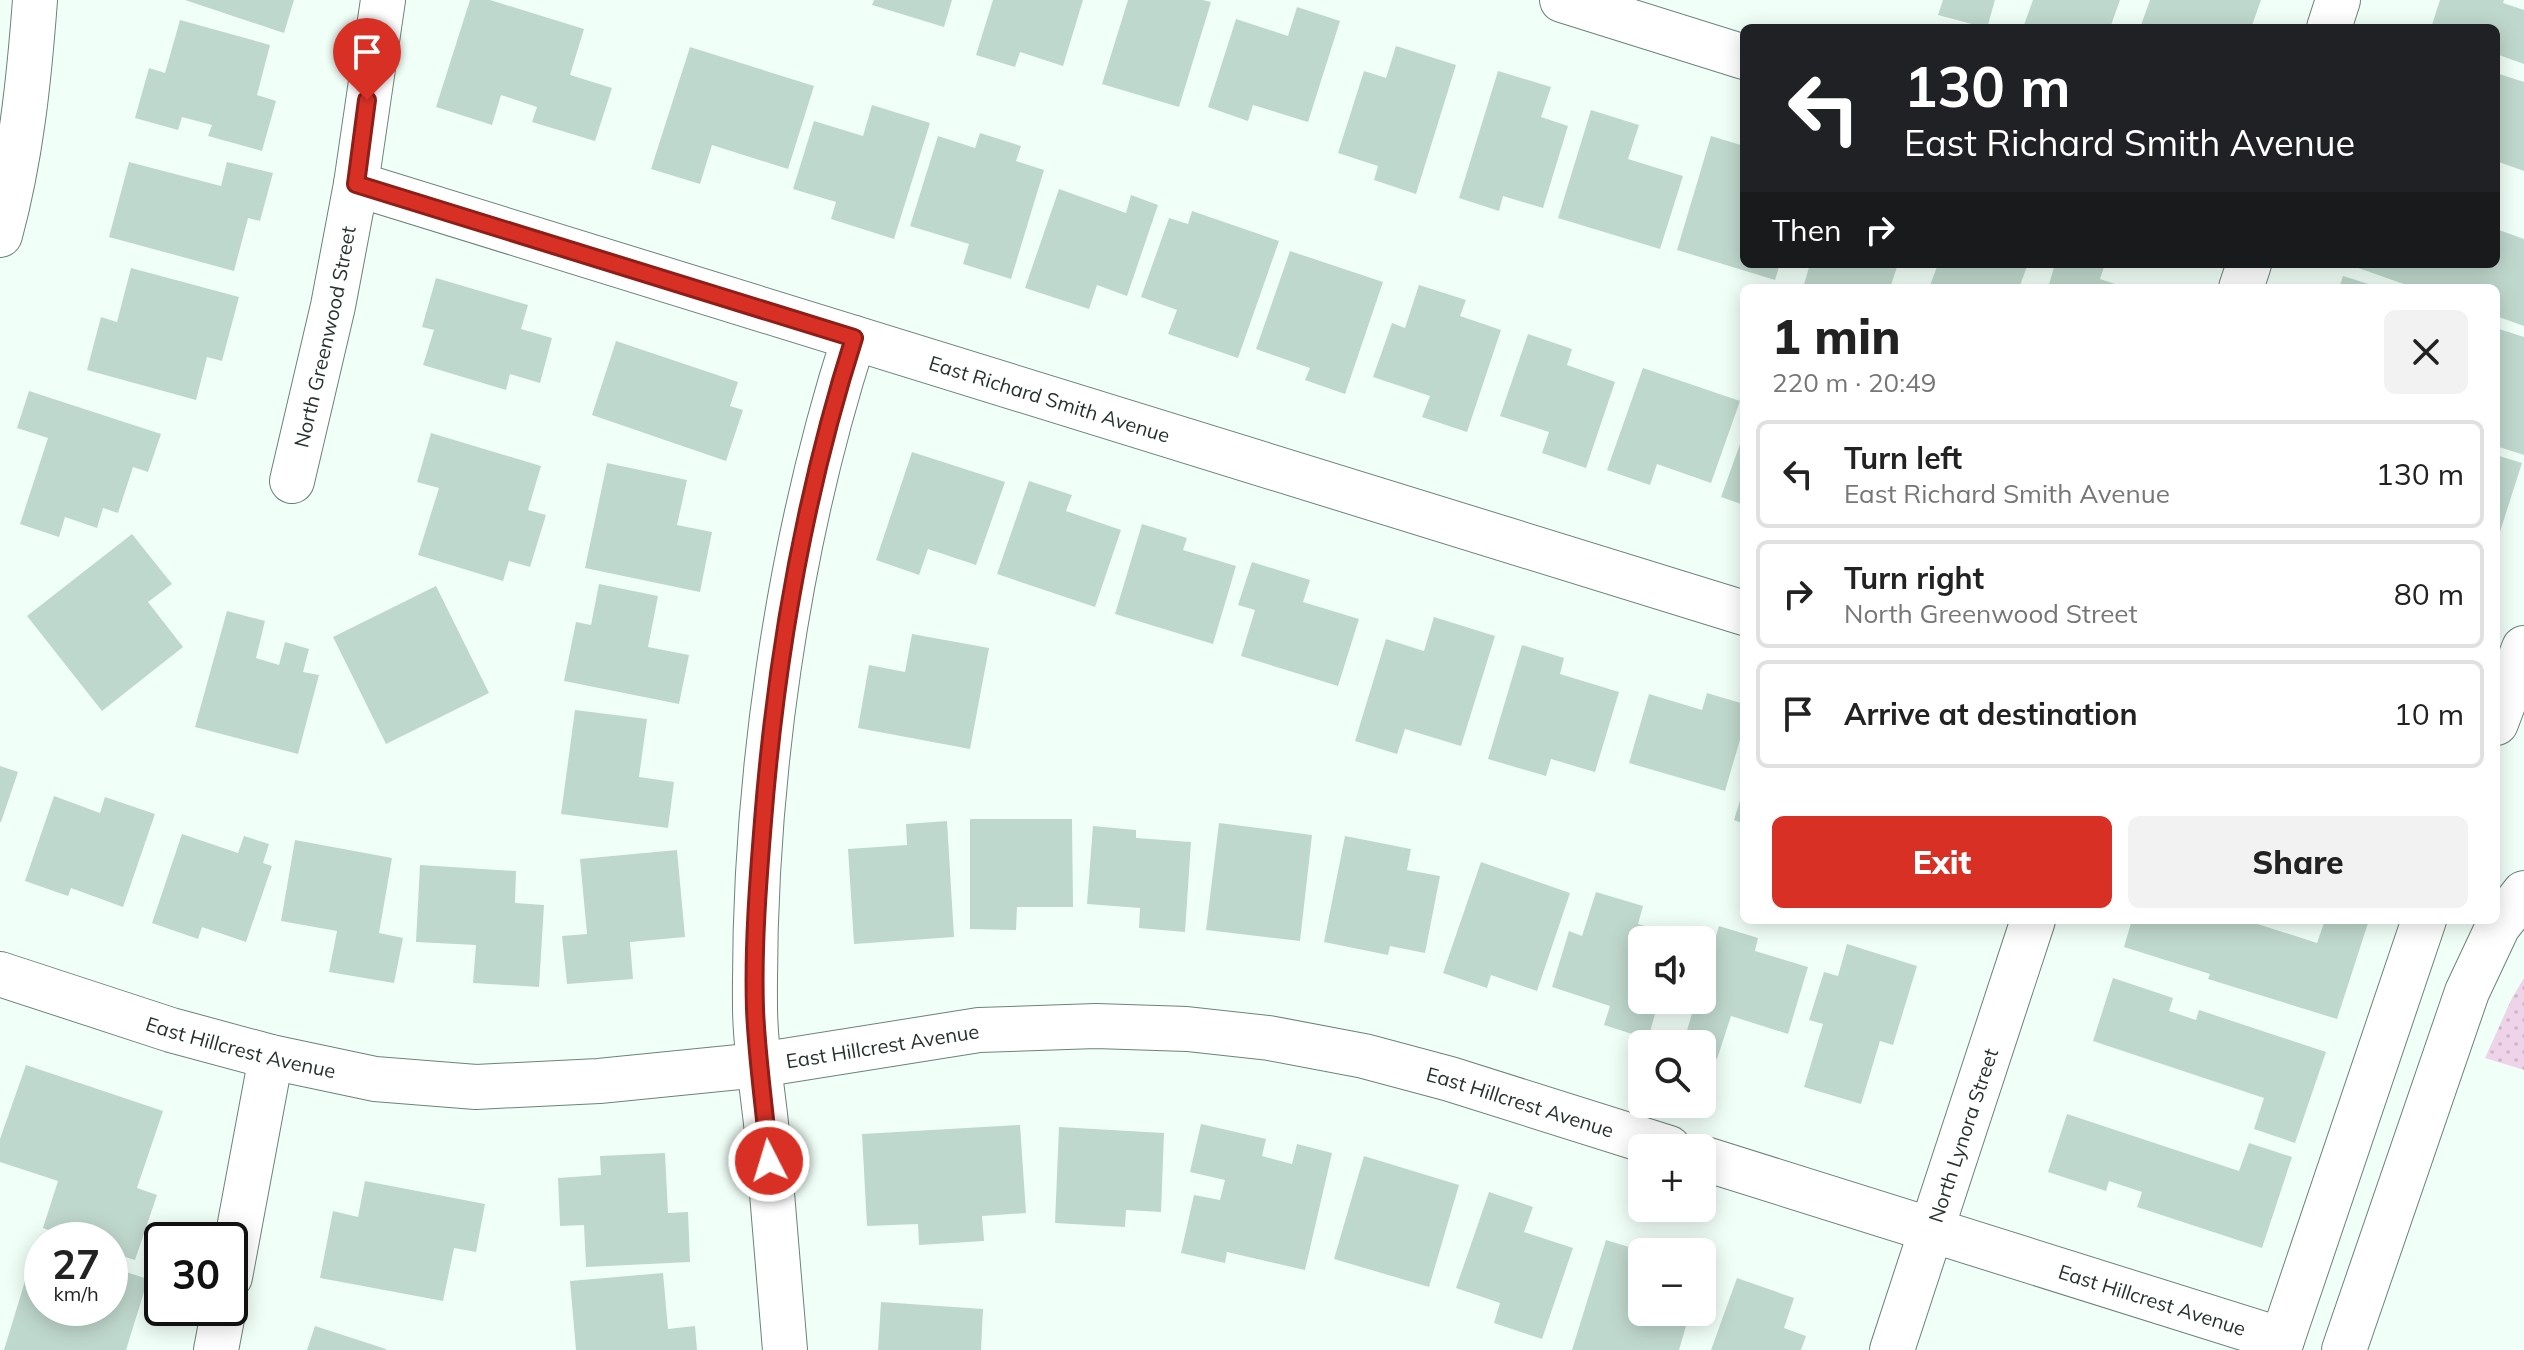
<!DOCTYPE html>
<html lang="en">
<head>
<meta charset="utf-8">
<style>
  body { margin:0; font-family:Mulish,sans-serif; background:#f2f2f2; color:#222; height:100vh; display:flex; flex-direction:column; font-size:30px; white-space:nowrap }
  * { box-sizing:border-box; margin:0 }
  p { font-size:26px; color:#767676 }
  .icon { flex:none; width:44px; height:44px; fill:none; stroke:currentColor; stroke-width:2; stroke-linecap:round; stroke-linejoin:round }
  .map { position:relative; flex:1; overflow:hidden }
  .sheet { position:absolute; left:1740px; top:284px; width:760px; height:640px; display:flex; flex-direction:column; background:#fff; border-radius:12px; box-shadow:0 4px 20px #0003 }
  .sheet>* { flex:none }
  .hud { position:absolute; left:1740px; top:24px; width:760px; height:244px; border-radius:12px; box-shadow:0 4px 20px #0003; background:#202124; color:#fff; overflow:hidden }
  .fabs { position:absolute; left:1628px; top:926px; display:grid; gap:16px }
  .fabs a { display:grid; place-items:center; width:88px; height:88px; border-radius:12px; background:#fff; box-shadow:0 4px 20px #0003; font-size:40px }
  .speed { position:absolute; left:24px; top:1222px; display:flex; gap:16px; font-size:40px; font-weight:700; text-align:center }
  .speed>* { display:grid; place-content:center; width:104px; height:104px; border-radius:50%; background:#fff; box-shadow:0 4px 20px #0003; line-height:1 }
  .speed small { font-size:20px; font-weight:400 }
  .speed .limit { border:4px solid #111; border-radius:12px; background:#fff; color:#111 }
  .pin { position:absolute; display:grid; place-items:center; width:68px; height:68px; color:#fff; margin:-82px -34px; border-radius:50% 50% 50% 0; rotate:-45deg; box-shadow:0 0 8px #0007 }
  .pin .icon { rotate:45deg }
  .me { position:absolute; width:88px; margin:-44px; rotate:355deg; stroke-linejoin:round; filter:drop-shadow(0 0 6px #0008) }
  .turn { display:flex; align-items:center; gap:28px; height:168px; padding:0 32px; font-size:36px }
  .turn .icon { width:104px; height:104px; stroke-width:2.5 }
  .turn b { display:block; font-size:56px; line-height:68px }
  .then { display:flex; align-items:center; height:76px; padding:0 32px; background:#0003; gap:16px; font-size:30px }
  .round { display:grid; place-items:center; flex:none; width:84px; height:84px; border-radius:12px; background:#f2f2f2 }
  .summary { display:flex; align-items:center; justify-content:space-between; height:136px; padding:0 32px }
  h1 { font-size:48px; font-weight:800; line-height:60px }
  .cta { display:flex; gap:16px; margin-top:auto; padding:16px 32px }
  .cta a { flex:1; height:92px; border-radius:12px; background:#d93025; color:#fff; font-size:32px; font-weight:800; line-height:92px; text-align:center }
  .cta a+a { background:#f2f2f2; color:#222 }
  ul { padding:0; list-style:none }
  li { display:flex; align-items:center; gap:24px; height:108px; margin:0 16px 12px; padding:0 16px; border:4px solid #e0e0e0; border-radius:12px }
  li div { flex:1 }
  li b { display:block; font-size:30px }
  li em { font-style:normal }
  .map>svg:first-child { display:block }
  .grass { fill:url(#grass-dots) }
  .building { fill:#bfd8cd }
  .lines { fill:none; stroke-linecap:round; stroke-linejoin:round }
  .minor-casing { stroke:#6c8379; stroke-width:46 }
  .motorway-casing { stroke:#6c8379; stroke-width:46 }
  .minor { stroke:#fff; stroke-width:44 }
  .motorway { stroke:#fff; stroke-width:44 }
  .route-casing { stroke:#8d1f18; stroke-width:20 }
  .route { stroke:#d93025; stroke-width:14 }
  .labels { text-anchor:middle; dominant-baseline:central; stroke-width:8; stroke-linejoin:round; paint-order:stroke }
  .street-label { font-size:20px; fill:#27312d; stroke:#f0fff8 }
</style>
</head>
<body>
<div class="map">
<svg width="2524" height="1350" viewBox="0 0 2524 1350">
  <defs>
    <pattern id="grass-dots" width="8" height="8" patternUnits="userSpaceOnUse" patternTransform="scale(2)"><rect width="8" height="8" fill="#efd3e8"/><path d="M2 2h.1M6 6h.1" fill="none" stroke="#cdb6c7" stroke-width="1.8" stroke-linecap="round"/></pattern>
  </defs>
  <rect width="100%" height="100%" fill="#f0fff8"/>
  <path class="grass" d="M2524,978V1070L2485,1058L2512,998Z"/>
  <path class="building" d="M185,0H294L284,33Z
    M470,0H490L584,29L570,75L612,88L595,141L532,122L537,107L501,95L492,125L436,107Z
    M874,0H952L944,27L872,5Z
    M993,0H1083L1063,66L1020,52L1015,67L976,55Z
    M1128,0H1203L1211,2L1179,107L1102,84Z
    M1943,0H1995L1987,28L1938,15Z
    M2033,0H2120L2110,28H2032L2024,25Z
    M2150,0H2261L2251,28H2140Z
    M2440,0H2504L2503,3L2524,10V64L2496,54V28H2431Z
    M1297,7L1340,21L1308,122L1253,105L1248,121L1208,107L1236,19L1288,36Z
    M180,20L270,45L257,95L276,101L262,151L208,136L212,125L182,117L178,130L135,118L149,68L165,73Z
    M1396,46L1456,65L1416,194L1374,180L1378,166L1338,153L1364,71L1386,78Z
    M690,47L814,86L788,169L712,145L700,184L651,169Z
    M1498,71L1551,87L1541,117L1568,126L1543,208L1503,196L1499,211L1459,198Z
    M2496,73L2524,82V171L2496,161Z
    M872,105L930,123L894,239L831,219L836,202L793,189L814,121L863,136Z
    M1591,110L1639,125L1628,159L1683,176L1660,249L1558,218Z
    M980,133L1021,146L1016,161L1044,170L1011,279L963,264L969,244L910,226L938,136L975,148Z
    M1711,136L1744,146V175L1741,187L1744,188V264H1780L1775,280L1677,250Z
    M129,162L221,186L227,162L273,173L260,221L248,218L234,271L109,237Z
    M1059,189L1126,213L1131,195L1158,205L1127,296L1097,285L1089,309L1025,288Z
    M1192,211L1279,241L1238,358L1168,334L1177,310L1141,297L1169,218L1188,224Z
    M2496,229L2524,239V326L2496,316V288H2415L2347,264H2496Z
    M1290,251L1383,282L1345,394L1305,380L1310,368L1256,349Z
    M1810,264H1898L1890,288H1803Z
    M1938,264H2028L2019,288H1929Z
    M2055,264H2105L2100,279L2127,288H2048Z
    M131,268L239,297L222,361L207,357L196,400L87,370L101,317L117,322Z
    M2343,276L2378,287V288H2339Z
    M436,278L528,305L521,329L552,338L540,383L510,374L506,390L423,365L434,330L422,327Z
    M1419,285L1466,300L1460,316L1501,330L1467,432L1422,417L1430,396L1373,377L1392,323L1405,328Z
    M2496,328L2524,337V455L2496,446Z
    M1528,334L1572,349L1567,365L1615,382L1586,468L1542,453L1549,432L1500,416Z
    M616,341L738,382L730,406L743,410L726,461L592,415Z
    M1643,368L1740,401L1711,483L1657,464L1650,485L1607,470Z
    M29,391L161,434L148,472L133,467L118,513L103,508L97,528L65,517L59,537L20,524L48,438L17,428Z
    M431,433L541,466L528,510L546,515L530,567L509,561L503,581L418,555L439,488L417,482Z
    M1744,433V505L1721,497Z
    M912,452L1005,482L976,565L928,549L919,575L876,560Z
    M2496,455L2522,463L2497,541H2496Z
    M607,463L687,480L677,525L712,532L700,592L585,568Z
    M1029,481L1072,495L1066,511L1121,530L1095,607L997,574Z
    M1142,524L1187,538L1183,550L1236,566L1213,644L1115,614Z
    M132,534L172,584L148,602L183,647L102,711L27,616Z
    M1252,562L1310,580L1303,602L1359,619L1338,686L1241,656L1255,610L1238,605Z
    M599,584L658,596L648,647L689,655L679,704L564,681L576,622L591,625Z
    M436,586L489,693L386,744L333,637Z
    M227,611L265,621L256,658L279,665L285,642L309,649L303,672L319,675L298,754L195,727Z
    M1434,617L1495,636L1461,746L1405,729L1397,754L1355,741L1386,639L1424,651Z
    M912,634L989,648L970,749L858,728L869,665L905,672Z
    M1522,645L1564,658L1560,674L1619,692L1595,772L1551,759L1546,776L1488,759Z
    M1707,693L1744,704V726L1725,791L1629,763L1649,694L1702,710Z
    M575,710L647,719L639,777L674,782L668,828L561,814Z
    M0,766L18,772L1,822H0Z
    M1743,791H1744V824L1734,820Z
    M54,796L100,813L105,797L155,814L123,907L71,888L68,896L25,881Z
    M970,819H1072L1073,907H1017L1016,930L970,929Z
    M947,821L954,937L854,944L848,849L907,845L906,824Z
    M1219,823L1312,835L1300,941L1206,930Z
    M1093,826L1136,830V838L1191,842L1185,932L1139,928L1140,908L1087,904Z
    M182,834L238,853L244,836L269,844L263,863L272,866L246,942L202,927L198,939L152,923Z
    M1345,836L1411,849L1407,870L1440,876L1425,953L1390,946L1388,955L1324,942Z
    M295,840L392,858L379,933L403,938L394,983L329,972L337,931L281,921Z
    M677,850L685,937L630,942L633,979L567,984L562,936L587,934L580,859Z
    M1481,862L1570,893L1537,991L1491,975L1487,988L1443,973Z
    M420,865L516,871L515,903L544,905L539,987L473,983L476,945L416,942Z
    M1596,892L1643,906L1638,924L1679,936L1677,940H1642V1000H1659L1648,1039L1604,1025L1610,1006L1552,987L1569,931L1582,936Z
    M2132,920H2245L2317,943L2325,920H2369L2337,1019L2208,979L2210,974L2124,947Z
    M1719,926L1758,938L1755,951L1808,967L1788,1034L1731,1016L1717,1059L1702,1054V1044H1683L1696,1000H1702V982Z
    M1847,944L1917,966L1893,1045L1880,1041L1861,1104L1804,1087L1823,1024L1809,1020L1824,972L1838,976Z
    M2113,978L2173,998L2169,1011L2196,1020L2199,1010L2326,1052L2295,1143L2254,1129L2264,1098L2093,1041Z
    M26,1065L163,1111L137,1188L157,1195L135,1260L110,1252V1240H76L43,1228L58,1181L0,1162V1139Z
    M2067,1114L2239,1171L2249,1143L2292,1157L2262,1248L2137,1207L2142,1192L2109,1181L2106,1191L2048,1172Z
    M1201,1124L1266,1139L1262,1156L1292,1164L1297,1144L1332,1153L1305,1270L1227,1252L1225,1263L1181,1253L1194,1195L1220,1200L1225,1180L1190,1172Z
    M1020,1125L1026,1213L982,1216L984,1241L919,1245L918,1224L867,1226L862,1134Z
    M1059,1127L1164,1133L1161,1212L1126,1210L1125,1227L1055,1223Z
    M665,1153L668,1213L688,1212L690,1262L586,1267L584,1225L560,1226L558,1178L601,1175L600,1156Z
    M1364,1156L1459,1185L1429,1287L1334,1259Z
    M365,1181L485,1204L476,1252L454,1248L443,1301L320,1278L333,1211L358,1217Z
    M1489,1192L1533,1207L1524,1232L1573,1248L1542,1339L1494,1323L1500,1303L1456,1288Z
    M1606,1240L1642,1251V1272L1639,1283L1642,1284V1312H1690L1679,1350H1572Z
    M36,1245L42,1246V1308H110V1267L148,1279L126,1350H4Z
    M663,1273L668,1329L695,1326L697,1350H576L570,1281Z
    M1737,1278L1794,1298L1784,1328L1806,1336L1801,1350H1711Z
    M881,1302L983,1309L981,1350H878Z
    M315,1326L386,1349V1350H307Z"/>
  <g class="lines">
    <defs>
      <g id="minor">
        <path d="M1562,0L1744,57"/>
        <path d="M2329,28L2338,0"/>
        <path id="s1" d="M356,184L1744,613"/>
        <path d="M0,235C21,158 29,80 35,0"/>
        <path d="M2241,288L2249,264"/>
        <path id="s2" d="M292,481L333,306L356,184L383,0"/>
        <path id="s3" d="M0,974L171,1030L271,1057L375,1079L476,1087L599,1081L759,1065L979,1030L1096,1026L1187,1029L1269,1038L1364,1056L1450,1079L1669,1148"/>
        <path id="s4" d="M1702,1158L2282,1340"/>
        <path d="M230,1277L271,1057"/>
        <path d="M216,1350L224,1308"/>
        <path d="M785,1350C779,1278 773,1205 767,1133C763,1091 755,1049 755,1006C753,787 787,547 854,338"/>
        <path id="s5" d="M1892,1350L2033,920"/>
      </g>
      <path id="motorway" d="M2496,723L2524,648
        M2282,1340L2424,920
        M2344,1350L2467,992L2498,926L2524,893"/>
    </defs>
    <use href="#minor" class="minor-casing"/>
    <use href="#motorway" class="motorway-casing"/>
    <use href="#minor" class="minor"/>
    <use href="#motorway" class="motorway"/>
  </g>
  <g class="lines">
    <defs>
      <path id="route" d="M367,100L356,184L854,338C804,495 776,657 763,821C758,883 753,947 755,1009C757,1060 765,1110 769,1161"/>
    </defs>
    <use href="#route" class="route-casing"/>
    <use href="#route" class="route"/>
  </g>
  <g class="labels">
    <g class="street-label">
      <text stroke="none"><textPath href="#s2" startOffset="148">North Greenwood Street</textPath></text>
      <text stroke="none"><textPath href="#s1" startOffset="726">East Richard Smith Avenue</textPath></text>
      <text stroke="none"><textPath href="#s3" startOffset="252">East Hillcrest Avenue</textPath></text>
      <text stroke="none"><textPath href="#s3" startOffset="900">East Hillcrest Avenue</textPath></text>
      <text stroke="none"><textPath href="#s3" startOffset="1548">East Hillcrest Avenue</textPath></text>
      <text stroke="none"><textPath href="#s5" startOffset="226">North Lynora Street</textPath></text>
      <text stroke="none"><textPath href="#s4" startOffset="472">East Hillcrest Avenue</textPath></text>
    </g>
  </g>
</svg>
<div class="fabs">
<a><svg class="icon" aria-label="sound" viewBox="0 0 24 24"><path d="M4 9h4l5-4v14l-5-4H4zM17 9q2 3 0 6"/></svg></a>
<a><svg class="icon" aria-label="search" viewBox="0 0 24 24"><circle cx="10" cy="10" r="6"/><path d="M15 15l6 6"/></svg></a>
<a>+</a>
<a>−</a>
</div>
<div class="speed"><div>27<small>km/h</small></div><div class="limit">30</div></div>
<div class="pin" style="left:367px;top:100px;background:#d93025"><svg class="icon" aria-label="arrive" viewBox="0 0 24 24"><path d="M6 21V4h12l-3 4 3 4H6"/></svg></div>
<svg class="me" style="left:769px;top:1161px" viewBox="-20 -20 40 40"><circle r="17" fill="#d93025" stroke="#fff" stroke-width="3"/><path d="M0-11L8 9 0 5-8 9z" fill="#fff"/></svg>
<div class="hud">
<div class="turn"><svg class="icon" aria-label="left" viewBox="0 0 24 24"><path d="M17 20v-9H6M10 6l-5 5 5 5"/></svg><div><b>130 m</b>East Richard Smith Avenue</div></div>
<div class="then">Then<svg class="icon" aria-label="right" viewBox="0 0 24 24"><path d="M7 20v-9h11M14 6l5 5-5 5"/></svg></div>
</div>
<section class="sheet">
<div class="summary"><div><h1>1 min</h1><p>220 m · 20:49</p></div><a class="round"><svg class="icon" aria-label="close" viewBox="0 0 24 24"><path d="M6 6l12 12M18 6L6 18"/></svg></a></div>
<ul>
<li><svg class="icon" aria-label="left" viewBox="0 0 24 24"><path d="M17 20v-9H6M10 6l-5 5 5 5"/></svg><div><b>Turn left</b><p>East Richard Smith Avenue</p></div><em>130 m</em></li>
<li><svg class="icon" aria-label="right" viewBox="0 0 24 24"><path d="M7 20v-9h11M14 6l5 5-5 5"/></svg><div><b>Turn right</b><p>North Greenwood Street</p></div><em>80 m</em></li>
<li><svg class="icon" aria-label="arrive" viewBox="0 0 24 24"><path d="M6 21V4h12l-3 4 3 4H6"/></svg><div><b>Arrive at destination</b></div><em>10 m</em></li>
</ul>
<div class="cta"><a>Exit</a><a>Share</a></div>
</section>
</div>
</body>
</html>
